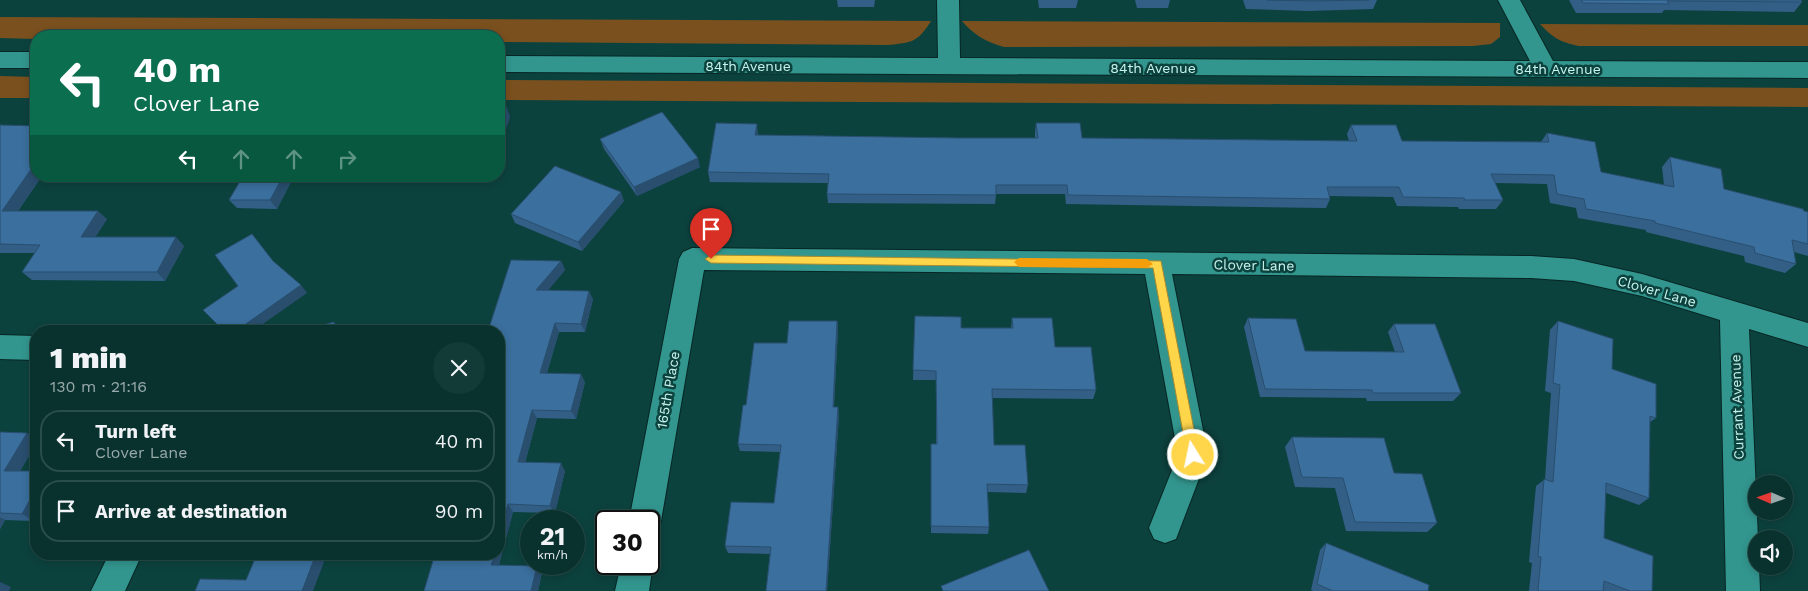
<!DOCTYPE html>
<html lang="en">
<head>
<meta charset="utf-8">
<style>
  body { margin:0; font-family:"Work Sans",sans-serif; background:#123a36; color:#f1f3f6; height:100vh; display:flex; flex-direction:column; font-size:19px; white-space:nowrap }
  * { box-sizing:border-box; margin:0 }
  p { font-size:16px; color:#9aa }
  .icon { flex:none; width:28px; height:28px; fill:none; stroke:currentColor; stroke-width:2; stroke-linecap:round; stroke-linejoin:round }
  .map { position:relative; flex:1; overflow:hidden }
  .panel { position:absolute; left:30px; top:325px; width:475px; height:235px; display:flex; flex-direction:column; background:#09322e; border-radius:20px; box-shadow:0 2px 8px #0003,0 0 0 1px #294d4a }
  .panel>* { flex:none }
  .hud { position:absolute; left:30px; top:30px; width:475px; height:152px; border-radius:20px; box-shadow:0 2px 8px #0003,0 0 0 1px #294d4a; background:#0b6e4f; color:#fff; overflow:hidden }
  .needle { width:32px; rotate:272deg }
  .buttons { position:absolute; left:1748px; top:475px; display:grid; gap:10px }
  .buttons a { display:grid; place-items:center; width:45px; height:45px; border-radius:50%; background:#09322e; box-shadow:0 2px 8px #0003,0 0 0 1px #294d4a; font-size:25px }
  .speed { position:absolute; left:520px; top:510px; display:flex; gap:10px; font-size:25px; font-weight:700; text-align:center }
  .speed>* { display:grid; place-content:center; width:65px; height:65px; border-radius:50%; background:#09322e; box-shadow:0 2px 8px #0003,0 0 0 1px #294d4a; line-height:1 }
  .speed small { font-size:12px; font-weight:400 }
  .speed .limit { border:2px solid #111; border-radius:8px; background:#fff; color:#111 }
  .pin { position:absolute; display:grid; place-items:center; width:42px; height:42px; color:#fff; margin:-51px -21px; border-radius:50% 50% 50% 0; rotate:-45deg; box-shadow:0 0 5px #0007 }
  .pin .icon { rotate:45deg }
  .me { position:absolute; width:55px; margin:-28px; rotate:350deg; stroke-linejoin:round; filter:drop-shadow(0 0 4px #0008) }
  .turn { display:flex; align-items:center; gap:18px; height:105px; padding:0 20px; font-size:22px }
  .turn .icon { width:65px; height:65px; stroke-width:2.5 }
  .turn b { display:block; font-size:35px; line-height:42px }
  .lanes { display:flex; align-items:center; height:48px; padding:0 20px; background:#0003; justify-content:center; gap:25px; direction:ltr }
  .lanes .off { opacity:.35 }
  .round { display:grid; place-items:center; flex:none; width:52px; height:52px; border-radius:26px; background:#123a36 }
  .summary { display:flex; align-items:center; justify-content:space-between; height:85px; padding:0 20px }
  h1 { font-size:30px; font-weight:800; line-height:38px }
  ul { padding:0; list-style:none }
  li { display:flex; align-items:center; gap:15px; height:62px; margin:0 10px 8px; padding:0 10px; border:2px solid #294d4a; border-radius:20px }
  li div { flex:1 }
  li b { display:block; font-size:19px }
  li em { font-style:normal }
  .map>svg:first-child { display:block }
  .green { fill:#7a501e }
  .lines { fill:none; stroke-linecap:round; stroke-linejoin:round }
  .minor-casing { stroke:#072624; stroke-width:2 }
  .minor { fill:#32968e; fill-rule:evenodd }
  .wall { fill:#335f87 }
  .shaded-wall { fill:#294e6e }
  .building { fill:#3b6f9d; stroke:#294e6e }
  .route { fill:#ffd54a; stroke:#a68a30 }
  .slow { fill:#f59e0b }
  .labels { text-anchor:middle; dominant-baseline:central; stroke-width:5; stroke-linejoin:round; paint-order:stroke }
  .street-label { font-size:14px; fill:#c8f4ee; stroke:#0c423e }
</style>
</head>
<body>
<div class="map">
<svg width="1808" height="591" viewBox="0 0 1808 591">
  <rect width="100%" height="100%" fill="#0c423e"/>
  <path class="green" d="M0,17L931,21C918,42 912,43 887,45L499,42V36H36V39L0,38Z
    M962,21L1500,23V37L1491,44L1473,46L1004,47C986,42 974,35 962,21Z
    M1540,24L1808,25V46H1579C1560,42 1553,38 1540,24Z
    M0,76L36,77V98H0Z
    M499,80L1808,88V107L499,100Z"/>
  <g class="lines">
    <defs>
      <path id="minor" d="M937,0H959L960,58L1530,61L1498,0H1520L1553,61L1808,62V78L499,72V56L938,58Z
        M0,52H36V68H0Z
        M692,248L1531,256L1574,259L1642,274L1808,323V347L1749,329L1758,539L1756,566H1759L1760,591H1726L1720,320L1642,296L1574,281L1531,278L1172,274L1208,455L1176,539L1165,543L1154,539L1149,528L1178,455L1145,274L704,270L661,521L656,532L649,535V521H629L679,259L683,252Z
        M0,335L36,336V360L0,359Z
        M649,553L653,564L649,591H615L621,564H649Z
        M109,554H142L125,591H91Z"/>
    </defs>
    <use href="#minor" class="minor-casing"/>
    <use href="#minor" class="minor"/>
  </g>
  <path class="wall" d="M837,0H875L874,7H838Z
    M1038,0H1078L1076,8H1039Z
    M1135,0H1170L1168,8H1137Z
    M1243,0H1377L1373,9L1308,11L1246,9Z
    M1569,0H1801L1802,2L1794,12L1664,10L1662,13H1576Z
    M1036,123L1082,138L1349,141L1347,134L1351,125L1402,141L1541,142L1547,133L1601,172L1664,185L1662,167L1670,157L1724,189L1808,212V256L1794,252L1796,264L1785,273L1745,262L1744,256L1646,232V230L1578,218L1576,208L1550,203L1547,184L1495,183L1503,200L1496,209H1459L1458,207L1397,206L1393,197L1329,196L1330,199L1326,208L1066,204L1065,194H996L995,204L828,203L827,194L828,183L710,182L708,172L758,133V135L959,138H1035V132Z
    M0,125L36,176H42L18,211L107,219L95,237L184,246L165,281L32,280L22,272L35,253H0Z
    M600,139L700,167L637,196L604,149Z
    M294,176L277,209L237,208L229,200Z
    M624,201L582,251L515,223L511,214Z
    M561,261L565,270L548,290L593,299L585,332H559L547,373L585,382L576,419L537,418L525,463L565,471L555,513L513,512L499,565L537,566L542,573L538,591H424L499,554V331Z
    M915,316L961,328H1011L1012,318L1055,347L1096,390L1093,399L992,398L994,445L1028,485L1026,493L988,492L989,527L988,534L931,533V452L936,444V380H913Z
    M1248,318L1305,351L1395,352L1388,332L1394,324L1461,393L1453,401H1367L1366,398L1260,397L1244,327Z
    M837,321L838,329L834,407H838L839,415L827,591H766L770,554L728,553L725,546L774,503L780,452L740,451L738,444L746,405L787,343Z
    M1558,321L1612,369L1656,418L1650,422L1649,498L1639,505L1606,493L1604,538L1652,591H1529L1532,563L1529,562L1536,486L1545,479L1551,393L1545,391L1550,330Z
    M0,432L27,433L36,439V444L20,471L34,521L5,520L0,529Z
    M1292,437L1394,473L1437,523L1427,532L1346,531L1335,488L1295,487L1285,447Z
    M1326,543L1428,591H1313L1311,590L1320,550Z"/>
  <path class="shaded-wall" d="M507,108L510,117L499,150V130Z
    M757,124L758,133L757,144L755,135Z
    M698,158L700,167L637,196L634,187Z
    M36,162V176H42L12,219L2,211Z
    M283,176H294L277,209L270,200Z
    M621,192L624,201L582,251L578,242Z
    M98,211L107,219L90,246L81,237Z
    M176,237L184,246L165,281L157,272Z
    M561,261L565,270L541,299L536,290Z
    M301,285L307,293L253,331H236Z
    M589,291L593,299L585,332L581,324Z
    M837,321L838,329L833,415V407Z
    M334,322L341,330V331H335Z
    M555,323L559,332L544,381L540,373Z
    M581,374L585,382L576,419L571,411Z
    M838,407L839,415L827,591H826Z
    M532,410L537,418L523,470L518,462Z
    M27,433L36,439V444L16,478L4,471Z
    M561,463L565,471L555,513L550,506Z
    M36,489V517L34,521L22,514Z
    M508,504L513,512L497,572L491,565L495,554H499V538Z
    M0,517L5,520L0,529Z
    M316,554H327L313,591H302Z
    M537,566L542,573L538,591H531Z
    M0,582L11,587L9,591H0Z"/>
  <path class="building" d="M1267,0H1369L1312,1Z
    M1581,0H1801L1802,2L1667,1L1669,4L1583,3Z
    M499,108H507L499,130Z
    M662,112L698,158L634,187L600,139Z
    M716,123L757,124L755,135L959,138H1038L1036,123H1080L1082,138L1357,141L1351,125H1396L1402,141L1549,142L1547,133L1595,142L1601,172L1674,187L1670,157L1721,169L1724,189L1803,209L1804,211L1808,212V244L1792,240L1796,264L1755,253L1754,247L1655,223V221L1586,209L1584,199L1557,194L1554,175L1491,174L1503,200H1465L1464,198L1403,197L1399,187H1327L1330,199L1068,195L1067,185H996V195L827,194L829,174L708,172Z
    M0,125L36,126V162L2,211H98L81,237H176L157,272H22L40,245L0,244Z
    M555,166L621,192L578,242L511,214Z
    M243,176H283L270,200H229Z
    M252,234L273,261L301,285L236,331H224L203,310L238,286L215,255Z
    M511,260L561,261L536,290L589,291L581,324L555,323L540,373L581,374L571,411L532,410L518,462L561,463L550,506L508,504L499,538V339L501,331L499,334V331H488Z
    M915,316L961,317V328H1013L1012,318H1052L1055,347H1091L1096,390L992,389L994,445H1025L1028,485L987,484L989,527L931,526V444H937L936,371L913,370Z
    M1248,318L1296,319L1305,351L1404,352L1394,324H1435L1461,393H1373L1372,390L1265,389Z
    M789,321H837L833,407H838L826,591H766L771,547L725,546L731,502L774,503L781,445L738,444L743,405H746L754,343H787Z
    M1558,321L1613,339L1612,369L1656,384V418L1650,416L1649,498L1606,483L1604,538L1653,556L1652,591H1630L1604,581L1603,591H1538L1541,557L1538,556L1544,479L1553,482L1560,385L1553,383Z
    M334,322L335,331H300Z
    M0,432L27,433L4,471H36V489L22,514L0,513Z
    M1292,437L1384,438L1394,473L1422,474L1437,523L1355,522L1343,478L1302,477Z
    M1326,543L1429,585L1428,591H1333L1317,584Z
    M1029,550L1049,591H943L941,586Z
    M257,554H316L302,591H195L200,579L246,580Z
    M435,554H495L491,565L537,566L531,591H424Z"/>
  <path class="route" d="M711,255L1161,261L1199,455L1197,459L1193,461L1189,459L1187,455L1153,268L711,263L705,259Z"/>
  <path class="slow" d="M1019,258L1147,259L1153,264L1147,268L1019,267L1014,262Z"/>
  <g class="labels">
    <g class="street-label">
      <text x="748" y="66">84th Avenue</text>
      <text x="1153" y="68">84th Avenue</text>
      <text x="1558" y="69">84th Avenue</text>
      <text transform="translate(1254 265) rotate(1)">Clover Lane</text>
      <text transform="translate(1657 291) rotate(16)">Clover Lane</text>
      <text transform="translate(668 390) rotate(-80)">165th Place</text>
      <text transform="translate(1737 407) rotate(-92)">Currant Avenue</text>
    </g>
  </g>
</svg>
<div class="buttons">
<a><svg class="needle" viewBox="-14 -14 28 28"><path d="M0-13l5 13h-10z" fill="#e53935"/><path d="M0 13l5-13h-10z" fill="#9aa"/></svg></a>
<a><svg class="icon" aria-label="sound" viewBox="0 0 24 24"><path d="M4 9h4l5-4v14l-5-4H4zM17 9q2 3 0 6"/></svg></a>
</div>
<div class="speed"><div>21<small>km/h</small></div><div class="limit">30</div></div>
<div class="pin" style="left:711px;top:259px;background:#d93025"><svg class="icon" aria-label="arrive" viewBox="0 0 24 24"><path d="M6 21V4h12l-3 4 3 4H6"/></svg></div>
<svg class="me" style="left:1193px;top:455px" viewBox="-20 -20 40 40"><circle r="17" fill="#ffd54a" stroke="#fff" stroke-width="3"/><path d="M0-11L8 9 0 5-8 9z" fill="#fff"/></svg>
<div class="hud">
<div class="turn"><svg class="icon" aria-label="left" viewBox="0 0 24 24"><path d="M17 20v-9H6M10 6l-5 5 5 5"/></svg><div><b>40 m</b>Clover Lane</div></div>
<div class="lanes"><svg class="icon" aria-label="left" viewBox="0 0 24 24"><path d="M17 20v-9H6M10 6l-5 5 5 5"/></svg><svg class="icon off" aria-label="ahead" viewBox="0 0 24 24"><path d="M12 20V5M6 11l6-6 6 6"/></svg><svg class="icon off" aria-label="ahead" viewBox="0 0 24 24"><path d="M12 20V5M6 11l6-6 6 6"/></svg><svg class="icon off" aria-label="right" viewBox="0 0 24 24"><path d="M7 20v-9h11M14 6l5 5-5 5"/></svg></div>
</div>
<section class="panel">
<div class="summary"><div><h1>1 min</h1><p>130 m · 21:16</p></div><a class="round"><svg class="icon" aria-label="close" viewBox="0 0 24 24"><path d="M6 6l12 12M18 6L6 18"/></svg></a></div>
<ul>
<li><svg class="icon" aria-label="left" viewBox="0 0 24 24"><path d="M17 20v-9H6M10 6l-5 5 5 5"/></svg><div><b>Turn left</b><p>Clover Lane</p></div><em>40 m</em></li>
<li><svg class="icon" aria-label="arrive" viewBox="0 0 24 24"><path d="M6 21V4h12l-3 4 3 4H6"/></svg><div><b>Arrive at destination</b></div><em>90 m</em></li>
</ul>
</section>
</div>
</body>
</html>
